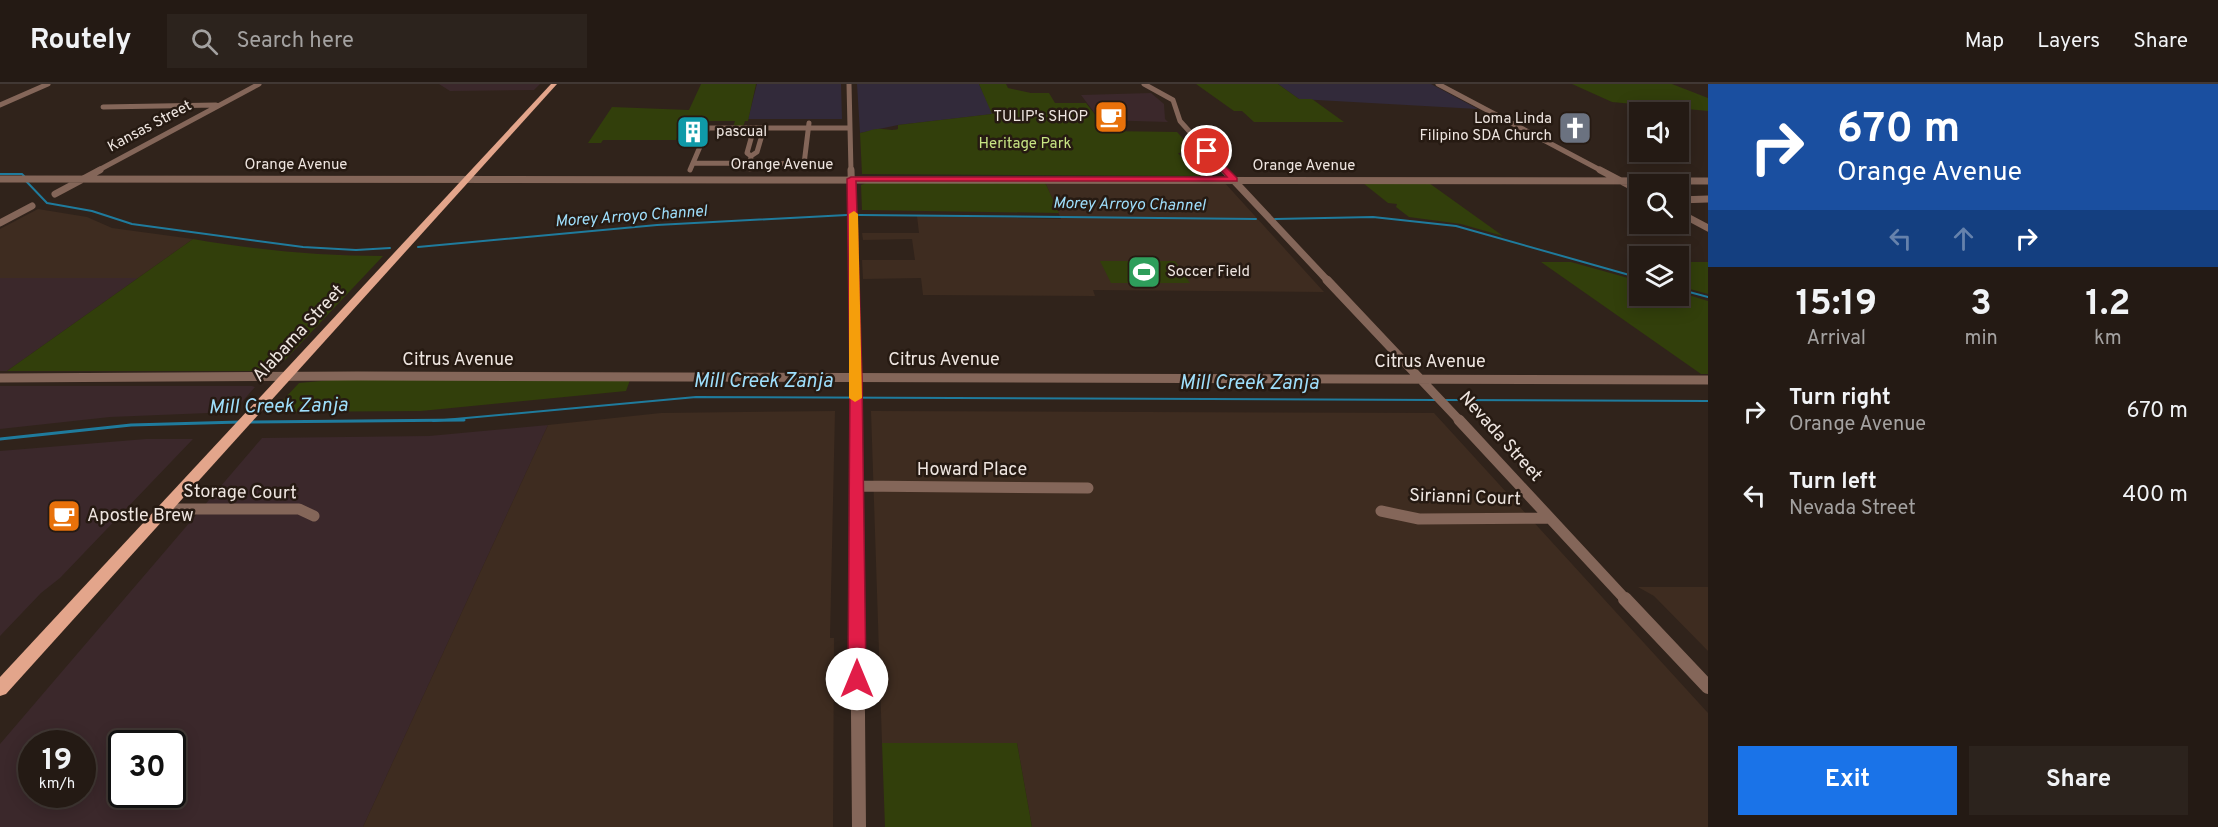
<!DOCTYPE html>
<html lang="en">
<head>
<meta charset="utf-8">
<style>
  body { margin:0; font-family:Overpass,sans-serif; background:#2c231d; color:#f1f3f6; height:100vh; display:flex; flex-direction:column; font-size:22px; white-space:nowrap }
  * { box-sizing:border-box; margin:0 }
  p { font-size:20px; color:#a3a1a0 }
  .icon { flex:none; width:33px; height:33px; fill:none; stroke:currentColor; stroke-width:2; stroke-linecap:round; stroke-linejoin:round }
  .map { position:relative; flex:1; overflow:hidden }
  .panel { display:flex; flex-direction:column; background:#241a14; width:510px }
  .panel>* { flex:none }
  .top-card { background:#1a4fa0; color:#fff; overflow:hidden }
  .buttons { position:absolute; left:1629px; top:18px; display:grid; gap:12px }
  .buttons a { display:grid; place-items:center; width:60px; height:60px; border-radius:0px; background:#241a14; box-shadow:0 3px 15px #0003,0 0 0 2px #413834; font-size:30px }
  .speed { position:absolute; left:18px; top:646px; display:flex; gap:12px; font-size:30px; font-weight:700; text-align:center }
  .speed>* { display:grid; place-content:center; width:78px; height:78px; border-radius:50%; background:#241a14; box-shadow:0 3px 15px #0003,0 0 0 2px #413834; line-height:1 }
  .speed small { font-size:15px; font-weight:400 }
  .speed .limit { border:3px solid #111; border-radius:9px; background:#fff; color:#111 }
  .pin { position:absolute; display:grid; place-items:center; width:51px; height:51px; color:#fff; margin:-26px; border:3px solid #fff; border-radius:50%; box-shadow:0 2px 6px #0007 }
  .me { position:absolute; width:66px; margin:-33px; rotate:0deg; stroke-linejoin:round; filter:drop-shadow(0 0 4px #0008) }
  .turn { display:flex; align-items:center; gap:21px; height:126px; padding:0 30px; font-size:27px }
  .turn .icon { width:78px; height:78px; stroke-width:2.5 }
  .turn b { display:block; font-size:42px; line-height:51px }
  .lanes { display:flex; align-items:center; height:57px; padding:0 30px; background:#0003; justify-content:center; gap:30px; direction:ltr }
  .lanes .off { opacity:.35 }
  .eta { display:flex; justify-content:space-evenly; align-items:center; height:102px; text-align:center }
  .eta b { font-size:36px; font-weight:700; line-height:42px }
  .button { display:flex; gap:12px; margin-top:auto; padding:12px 30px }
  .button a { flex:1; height:69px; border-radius:0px; background:#1a73e8; color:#fff; font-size:24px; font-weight:700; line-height:69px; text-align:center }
  .button a+a { background:#2c231d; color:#f1f3f6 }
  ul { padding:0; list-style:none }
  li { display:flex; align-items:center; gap:18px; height:84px; padding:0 30px }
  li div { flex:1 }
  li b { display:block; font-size:22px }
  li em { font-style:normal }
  header { display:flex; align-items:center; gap:36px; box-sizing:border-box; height:84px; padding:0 30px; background:#241a14; border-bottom:2px solid #413834 }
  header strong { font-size:28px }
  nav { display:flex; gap:33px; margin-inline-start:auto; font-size:21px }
  .search { width:420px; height:54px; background:#2c231d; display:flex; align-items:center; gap:15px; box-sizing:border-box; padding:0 21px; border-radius:0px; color:#a3a1a0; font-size:22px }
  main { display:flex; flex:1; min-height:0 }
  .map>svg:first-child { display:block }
  .commercial { fill:#3b282b; fill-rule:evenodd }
  .built { fill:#3e2c20 }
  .medical { fill:#322a3a }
  .green { fill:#323f0b }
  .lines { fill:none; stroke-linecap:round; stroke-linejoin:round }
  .stream-far1 { stroke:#1f7b9d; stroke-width:2 }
  .stream { stroke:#1f7b9d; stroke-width:3 }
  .minor-far4 { stroke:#846659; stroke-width:5 }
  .minor-far3 { stroke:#846659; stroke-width:7 }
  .minor-far2 { stroke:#846659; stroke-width:9 }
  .minor-far1 { stroke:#846659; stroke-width:11 }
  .minor { stroke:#846659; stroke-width:14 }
  .major { fill:#e3a58b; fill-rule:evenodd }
  .route { fill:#e11d48; stroke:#92132f; stroke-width:1.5 }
  .slow { fill:#f59e0b }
  .labels { text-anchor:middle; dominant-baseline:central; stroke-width:5; stroke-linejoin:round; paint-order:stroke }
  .far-poi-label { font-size:15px; fill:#eee5e0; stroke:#261a12; text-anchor:end }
  .far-street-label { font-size:15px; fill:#eee5e0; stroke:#261a12 }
  .far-park-label { font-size:15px; fill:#c7e483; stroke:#261a12 }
  .far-water-label { font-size:16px; font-style:italic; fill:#9edefb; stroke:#261a12 }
  .street-label { font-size:18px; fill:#eee5e0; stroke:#261a12 }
  .poi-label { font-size:18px; fill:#eee5e0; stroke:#261a12; text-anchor:start }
  .water-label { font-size:20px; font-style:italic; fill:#9edefb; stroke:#261a12 }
</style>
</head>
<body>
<header>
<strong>Routely</strong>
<div class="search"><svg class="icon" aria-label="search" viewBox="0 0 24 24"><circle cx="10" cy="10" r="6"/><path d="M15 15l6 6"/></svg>Search here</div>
<nav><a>Map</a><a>Layers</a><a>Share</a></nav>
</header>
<main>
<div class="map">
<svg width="1708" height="743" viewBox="0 0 1708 743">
  <rect width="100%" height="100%" fill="#30231b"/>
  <path class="commercial" d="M439,0H540L534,6L450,7Z
    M1151,9L1164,20L1165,35L1168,38L1100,36L1081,11Z
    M0,194H138L7,287H0Z
    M0,302H252L255,303L233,328L110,333L0,345Z
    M548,341L363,743H0V660L262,354L429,352ZM32,660H82V711H32ZM122,660H172V711H122Z
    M146,355H193L60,494L41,509L0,552V367Z"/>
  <path class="built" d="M1045,98H1224L1324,208L1093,206L1095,212L923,211L921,194L863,195L862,176H915L912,155L863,156L862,149H919L917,132L1061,135Z
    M38,125L87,133L112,144L193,155L138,194H0V145Z
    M835,327L830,554H834L833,743H363L548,341L661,329Z
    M871,327L1434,329L1708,629V743H1032L1017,659H882Z
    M1638,503H1708V567L1654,512Z"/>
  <path class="medical" d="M757,0H841L842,35H748Z
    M857,0H979L993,30L898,41L860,49Z
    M1278,0H1431L1478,25L1299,15Z"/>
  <path class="green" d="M701,0H756L748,37H745L743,43H733L735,37H685L676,56H603L601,59H588L612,23L689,26Z
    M979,0H1006L1008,4L1031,9H1049L1055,19H1086L1108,47L1177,48L1196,68L1178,69L1184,76H1203L1215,89L1210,92L862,90L860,49C867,48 875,44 882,45C889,45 891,47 898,45V41L992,30Z
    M1196,0H1278L1299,15H1312L1344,38H1254L1242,27H1234Z
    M1572,0H1672L1708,14V27L1612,18Z
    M1045,98L1059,129L862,126L861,101L866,99Z
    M1363,99H1429L1503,152L1461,140L1409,133L1396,123L1397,120L1388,119Z
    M193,155C256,166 319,172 383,172L285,276L268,287H7Z
    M1100,177H1175L1190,199H1111Z
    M1541,178H1571L1639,197L1640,212H1678L1679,208L1708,217V290H1701Z
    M1679,178H1708V210L1679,202Z
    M354,294L630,296L626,307L421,327L272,328L299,299Z
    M882,659H1017L1032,743H885Z"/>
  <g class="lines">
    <path class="stream-far1" d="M0,90H22L25,93
      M25,96L47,119L92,127L132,140L303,163L356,166L390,164
      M859,131L1256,135
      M1275,135L1373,133L1456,142L1640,194
      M418,163L657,141L847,131
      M1678,205L1708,213
      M1443,316L1708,317
      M433,337L696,313L1436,316"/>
    <path class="stream" d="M250,338L464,336
      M0,355L131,341L240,338"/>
    <path class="minor-far4" d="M849,0L851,87
      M1144,0L1173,16L1180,37L1225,87
      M1438,0L1602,87
      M0,21L48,0
      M103,23L216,21
      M688,44H850
      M751,72L757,68L764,44
      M693,79L825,80
      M804,80L809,39
      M750,85L751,72L747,69L754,44
      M690,86L708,44
      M97,87L259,0"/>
    <path class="minor-far3" d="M851,86L854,197
      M1224,86L1328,197
      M1600,86L1640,107
      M0,95L1708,97
      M55,110L100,86
      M1678,116L1708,115
      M1678,128L1708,144
      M0,139L32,122"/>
    <path class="minor-far2" d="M854,196L856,337
      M1327,196L1460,337
      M0,294L357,292L1708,296"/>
    <path class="minor-far1" d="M856,336L857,516
      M1459,336L1626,516
      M856,402L1088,404
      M164,425H299L314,432
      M1381,427L1419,435L1549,434"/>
    <path class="minor" d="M857,515L859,743
      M1625,515L1708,603"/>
    <path class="major" d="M551,0H557L6,610L0,612V593Z"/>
  </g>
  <path class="route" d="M1207,64L1237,94V97H856L862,293L866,595L864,600L857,602L851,600L848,595L850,293L847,95L851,93H1227L1204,67Z"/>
  <path class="slow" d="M854,127L858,130L862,314L855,318L849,314V130Z"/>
  <defs>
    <symbol id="cafe-square" viewBox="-11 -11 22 22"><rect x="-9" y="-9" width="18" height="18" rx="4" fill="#e8710a" stroke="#261a12"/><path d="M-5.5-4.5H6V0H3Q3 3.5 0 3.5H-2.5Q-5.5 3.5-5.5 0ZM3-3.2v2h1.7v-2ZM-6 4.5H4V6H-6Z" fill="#fff"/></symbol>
    <symbol id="church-square" viewBox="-11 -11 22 22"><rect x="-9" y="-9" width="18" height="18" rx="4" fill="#6b7280" stroke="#261a12"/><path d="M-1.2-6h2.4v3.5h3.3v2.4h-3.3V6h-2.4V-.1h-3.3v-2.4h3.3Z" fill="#fff"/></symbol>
    <symbol id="building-square" viewBox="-11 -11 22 22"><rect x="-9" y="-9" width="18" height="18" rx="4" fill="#0f9aa8" stroke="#261a12"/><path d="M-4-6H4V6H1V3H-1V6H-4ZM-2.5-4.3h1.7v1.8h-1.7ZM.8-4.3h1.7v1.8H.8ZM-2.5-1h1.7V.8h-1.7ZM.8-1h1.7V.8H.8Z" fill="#fff"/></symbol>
    <symbol id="stadium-square" viewBox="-11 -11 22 22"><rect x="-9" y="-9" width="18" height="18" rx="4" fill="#2e9e5b" stroke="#261a12"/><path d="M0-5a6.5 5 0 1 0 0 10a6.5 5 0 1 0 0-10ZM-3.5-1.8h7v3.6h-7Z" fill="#fff"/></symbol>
  </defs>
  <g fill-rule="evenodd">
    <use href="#cafe-square" x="1092" y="14" width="38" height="38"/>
    <use href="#church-square" x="1556" y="25" width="38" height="38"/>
    <use href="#building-square" x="674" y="29" width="38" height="38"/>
    <use href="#stadium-square" x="1125" y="169" width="38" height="38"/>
    <use href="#cafe-square" x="45" y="413" width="38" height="38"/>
  </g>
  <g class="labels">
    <g class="far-poi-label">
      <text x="1088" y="33">TULIP's SHOP</text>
      <text x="1552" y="35">Loma Linda<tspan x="1552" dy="17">Filipino SDA Church</tspan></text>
      <text x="716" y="48" text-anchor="start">pascual</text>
      <text x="1167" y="188" text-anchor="start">Soccer Field</text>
    </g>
    <g class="far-street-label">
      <text transform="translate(150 43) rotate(-28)">Kansas Street</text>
      <text x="296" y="81">Orange Avenue</text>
      <text x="782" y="81">Orange Avenue</text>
      <text x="1304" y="82">Orange Avenue</text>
    </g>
    <g class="far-park-label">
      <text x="1025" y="60">Heritage Park</text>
    </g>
    <g class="far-water-label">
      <text transform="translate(1129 121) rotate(1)">Morey Arroyo Channel</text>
      <text transform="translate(631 133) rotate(-4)">Morey Arroyo Channel</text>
    </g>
    <g class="street-label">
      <text transform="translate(299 250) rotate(-47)">Alabama Street</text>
      <text x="458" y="276">Citrus Avenue</text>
      <text x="944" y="276">Citrus Avenue</text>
      <text x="1430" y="278">Citrus Avenue</text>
      <text transform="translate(1500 353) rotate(48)">Nevada Street</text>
      <text x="972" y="386">Howard Place</text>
      <text transform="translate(240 409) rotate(1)">Storage Court</text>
      <text transform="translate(1465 414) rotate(2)">Sirianni Court</text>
    </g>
    <g class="poi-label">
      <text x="87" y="432">Apostle Brew</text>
    </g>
    <g class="water-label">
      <text x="763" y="298">Mill Creek Zanja</text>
      <text x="1249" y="300">Mill Creek Zanja</text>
      <text transform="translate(278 323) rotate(-1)">Mill Creek Zanja</text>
    </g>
  </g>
</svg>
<div class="buttons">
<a><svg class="icon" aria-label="sound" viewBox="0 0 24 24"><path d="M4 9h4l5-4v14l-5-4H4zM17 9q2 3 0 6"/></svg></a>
<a><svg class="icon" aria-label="search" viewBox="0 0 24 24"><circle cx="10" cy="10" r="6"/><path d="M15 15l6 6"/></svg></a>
<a><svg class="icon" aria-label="layers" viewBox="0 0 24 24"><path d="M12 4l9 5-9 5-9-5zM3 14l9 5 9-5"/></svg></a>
</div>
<div class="speed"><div>19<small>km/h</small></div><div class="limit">30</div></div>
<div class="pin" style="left:1207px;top:67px;background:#d93025"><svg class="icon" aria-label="arrive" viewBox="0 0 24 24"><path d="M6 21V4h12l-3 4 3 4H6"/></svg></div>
<svg class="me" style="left:857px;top:595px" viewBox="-20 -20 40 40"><circle r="19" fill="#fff"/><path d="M0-13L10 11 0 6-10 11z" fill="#e11d48"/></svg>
</div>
<section class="panel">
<div class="top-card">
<div class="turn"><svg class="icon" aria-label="right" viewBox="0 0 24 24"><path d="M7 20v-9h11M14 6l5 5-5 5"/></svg><div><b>670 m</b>Orange Avenue</div></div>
<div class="lanes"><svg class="icon off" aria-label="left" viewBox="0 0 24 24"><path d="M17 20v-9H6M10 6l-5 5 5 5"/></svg><svg class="icon off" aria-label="ahead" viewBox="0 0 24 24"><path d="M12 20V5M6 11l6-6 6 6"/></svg><svg class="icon" aria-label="right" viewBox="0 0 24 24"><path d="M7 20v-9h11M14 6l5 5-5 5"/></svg></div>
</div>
<div class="eta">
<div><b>15:19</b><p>Arrival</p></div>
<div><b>3</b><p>min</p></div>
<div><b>1.2</b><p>km</p></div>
</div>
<ul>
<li><svg class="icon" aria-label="right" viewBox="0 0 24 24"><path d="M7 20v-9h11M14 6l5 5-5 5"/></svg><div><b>Turn right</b><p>Orange Avenue</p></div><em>670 m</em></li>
<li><svg class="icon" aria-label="left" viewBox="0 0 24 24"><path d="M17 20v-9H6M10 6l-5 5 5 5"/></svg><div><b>Turn left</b><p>Nevada Street</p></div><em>400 m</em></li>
</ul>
<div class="button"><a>Exit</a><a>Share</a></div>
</section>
</main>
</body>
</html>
